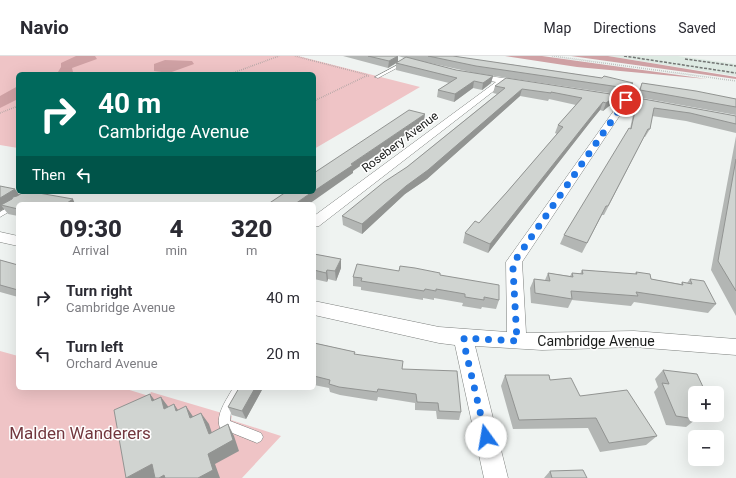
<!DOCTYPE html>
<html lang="en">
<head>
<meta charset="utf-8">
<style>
  body { margin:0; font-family:Roboto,sans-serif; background:#f2f2f3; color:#2b2b33; height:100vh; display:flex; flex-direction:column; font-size:15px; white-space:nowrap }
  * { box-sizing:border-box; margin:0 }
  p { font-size:13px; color:#7c7c81 }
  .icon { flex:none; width:22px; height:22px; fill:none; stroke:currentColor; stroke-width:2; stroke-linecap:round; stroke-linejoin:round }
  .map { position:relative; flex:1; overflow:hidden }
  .side { position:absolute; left:16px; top:146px; width:300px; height:188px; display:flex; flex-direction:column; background:#fff; border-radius:6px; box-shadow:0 4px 16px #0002 }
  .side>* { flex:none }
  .hud { position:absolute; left:16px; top:16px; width:300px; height:122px; border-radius:6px; box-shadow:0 4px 16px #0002; background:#00695c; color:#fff; overflow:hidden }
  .buttons { position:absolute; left:688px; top:330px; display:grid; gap:8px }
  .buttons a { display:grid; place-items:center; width:36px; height:36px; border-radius:6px; background:#fff; box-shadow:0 4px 16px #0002; font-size:20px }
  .pin { position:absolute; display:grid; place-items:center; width:34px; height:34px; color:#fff; margin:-17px; border:2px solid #fff; border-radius:50%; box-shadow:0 1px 4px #0007 }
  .me { position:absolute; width:44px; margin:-22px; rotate:347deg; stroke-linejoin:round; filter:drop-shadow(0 0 3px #0008) }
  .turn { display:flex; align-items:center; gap:14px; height:84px; padding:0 16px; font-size:18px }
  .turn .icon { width:52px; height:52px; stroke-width:2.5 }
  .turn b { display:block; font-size:28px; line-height:34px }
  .then { display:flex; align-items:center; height:38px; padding:0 16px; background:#0003; gap:8px; font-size:15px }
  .eta { display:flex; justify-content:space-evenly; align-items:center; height:68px; text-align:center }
  .eta b { font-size:24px; font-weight:800; line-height:28px }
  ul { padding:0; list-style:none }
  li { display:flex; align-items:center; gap:12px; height:56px; padding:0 16px }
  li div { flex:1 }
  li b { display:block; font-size:15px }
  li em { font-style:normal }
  header { display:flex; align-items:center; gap:24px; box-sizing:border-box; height:56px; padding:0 20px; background:#fff; border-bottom:1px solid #e1e1e2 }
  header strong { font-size:19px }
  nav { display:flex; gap:22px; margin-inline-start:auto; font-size:14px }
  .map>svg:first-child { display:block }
  .built { fill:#deeae3 }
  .green { fill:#efc4c6 }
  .forest { fill:#cfa1a4 }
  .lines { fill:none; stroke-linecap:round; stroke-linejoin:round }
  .lane-casing { stroke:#7d807e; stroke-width:1 }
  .street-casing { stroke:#7d807e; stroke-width:1 }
  .path { stroke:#929694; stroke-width:1.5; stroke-dasharray:0.5 1.5; stroke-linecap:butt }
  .lane { fill:#fff; fill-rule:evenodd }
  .street { fill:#fff; fill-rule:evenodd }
  .rail { stroke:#727573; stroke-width:1.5; stroke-dasharray:3 1.5; stroke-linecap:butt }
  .wall { fill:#b3b6b4; fill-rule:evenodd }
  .shaded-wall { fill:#929492 }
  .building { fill:#d0d4d1; stroke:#929492 }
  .route { stroke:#1a73e8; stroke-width:7; stroke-dasharray:0 12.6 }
  .labels { text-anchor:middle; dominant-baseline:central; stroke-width:3; stroke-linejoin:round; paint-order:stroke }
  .far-street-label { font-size:12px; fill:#1a1c1b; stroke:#fff }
  .street-label { font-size:14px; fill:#1a1c1b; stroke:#fff }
  .near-park-label { font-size:17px; fill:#72373e; stroke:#fff }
</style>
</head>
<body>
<header>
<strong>Navio</strong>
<nav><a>Map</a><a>Directions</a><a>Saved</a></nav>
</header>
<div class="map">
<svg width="736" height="422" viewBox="0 0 736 422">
  <rect width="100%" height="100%" fill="#eff3f1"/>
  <path class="built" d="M608,0H678L736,8V20Z"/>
  <path class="green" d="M0,0H298L420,31L314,93V18H18V92L0,89Z
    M0,295L18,300V332H123L149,340L151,336L232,360L231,364L281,380L242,422H0Z"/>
  <path class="forest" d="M76,0H95L97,3L72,12L73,16L72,18H41L58,16L61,11V7Z
    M505,0H542L707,23L577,11Z
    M571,0H608L736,21V23Z
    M165,4L192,5L194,8L169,17L154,15V8Z
    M18,30V43L0,52V40Z"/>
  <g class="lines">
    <defs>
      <path id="lane" d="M405,5L408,6L378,22L375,21Z
        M33,136H41L23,148H18L17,151L0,161V156Z
        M233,332H243L231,356L230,365L261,377L263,381L261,385L257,387L220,372C215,359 227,343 233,332Z"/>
      <path id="street" d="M468,17L523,25L527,28L523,31L504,27L319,170L314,171V160L496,26L468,21Z
        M594,36L658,46L663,49L658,52L628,47L522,206L526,277L634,275L736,283V299L634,291L542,294L475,290L508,422H484L455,289L439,287L314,259V245L439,271L507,276L506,206L620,46L591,41V37Z
        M0,176L18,180V190L0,186Z"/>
    </defs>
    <use href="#lane" class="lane-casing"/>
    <use href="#street" class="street-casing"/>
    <path class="path" d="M295,0L368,19
      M552,0L736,25
      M230,18L279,0
      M314,45L366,20H370
      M0,57L18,50"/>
    <use href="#lane" class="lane"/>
    <use href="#street" class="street"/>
    <path class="rail" d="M624,0L736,17
      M685,3L736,10"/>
  </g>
  <path class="wall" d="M343,0H453L602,22L604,20L630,34L623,39L475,17L421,5L456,14L493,20L491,27L482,34L473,32L454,46L437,41L438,34L449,27L396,14V7L388,12ZM398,0L405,2L398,6Z
    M642,27L736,43V59L637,41L639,34Z
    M495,30L617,39L614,46L603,55L600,54L591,65L488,197L463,187L465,177L479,167L507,136L557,78L555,77L558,69L576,49L549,43L548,45L520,40L427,123L405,138L362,178L343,169L342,160L407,111L497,38L493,37Z
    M638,42L736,60V77L686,65L652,60L650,73L645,81H644L604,159H602L582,197L560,188L564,179L630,73L635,49Z
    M736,80V260L711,214Z
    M0,130L20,139L18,148V160L8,158L4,153L0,155Z
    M314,198L341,203V212L336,225L328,223L327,226L314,223Z
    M0,204L18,209V241L0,236Z
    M582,214L635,218L636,216L651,223L681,228L682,226L687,227L690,223L716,248L708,257L634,246L631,250L572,244L568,252L531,247L530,232L534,223L545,224L548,217L570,220L572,217L580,218Z
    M399,215L440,219L499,244L496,253L482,251L481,253L462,250L463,247L434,242V244L423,242V244L361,234V231L353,230V221Z
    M314,284L315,285V287L355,296V299L402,313L461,356L459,364L437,363L436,355L415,354V347L378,341L377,345L340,339L330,336L329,332L314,329Z
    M663,314L695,337V359H712L704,365L695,364L686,371L666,369L654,336L658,331L655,323Z
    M505,319L550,324L580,340L657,380L646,389L600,396L588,372L513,373L501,330Z
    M239,332H263L246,363L232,359L228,351Z
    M550,415L587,422H544Z"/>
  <path class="shaded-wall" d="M398,0V6L388,12L389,5Z
    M493,20L491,27L482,34L483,27Z
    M474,25L473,32L454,46L455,38Z
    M633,27L630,34L623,39L626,32Z
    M522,33L520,40L427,123L405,138L362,178V168L406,130Z
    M617,39L614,46L603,55L606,47Z
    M603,46L600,54L591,65L488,197L490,188L594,57Z
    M425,58L424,66L353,115V117L309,148H295L312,136H314V135L351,108Z
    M15,133L21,141L1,149L4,153L0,155V142Z
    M73,143L75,148H68L67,147Z
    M341,203V212L336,225L335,215Z
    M327,214L328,223L327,226L326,217Z
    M255,332H263L246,363L242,355Z
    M150,338L159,350L152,345Z
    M161,341L170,353H164Z
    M174,348L182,360L176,355Z
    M186,350L194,362H190Z
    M201,357L209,368L216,389L209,378Z
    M228,368L234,380L239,395L215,408L220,422H198L208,398Z
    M152,408L156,422H126Z
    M164,419L167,422H159Z"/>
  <path class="building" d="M368,0H398L389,5Z
    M428,0H453L602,22L604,20L633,27L626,32L476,10Z
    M406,1L456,14L493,20L483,27L474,25L455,38L438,34L457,22L396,7Z
    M506,22L617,39L606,47L603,46L594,57L490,188L465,177L475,165L479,167L507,136L563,71L558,69L582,42L551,36V37L522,33L428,114L406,130L362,168L342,160L384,126L407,111L505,32L495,30Z
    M642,27L696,35L736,43V51L640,34Z
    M638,42L736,60V68L690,57L654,52L650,73H648L608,150H606L587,187L564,179L629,72L631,73Z
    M409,54L425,58L351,108L353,109L314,135V117Z
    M736,103V235L718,205Z
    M0,130L15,133L0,142Z
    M24,136H33L73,143L67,147L73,148H18V153L1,149L12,143L13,141L17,140Z
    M286,136H312L295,148H268Z
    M314,198L341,203L335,215L327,214L326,217L314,214Z
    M0,204L18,209V234L0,229Z
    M357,208L399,215L400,210L415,212L440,217V219L499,229V244L484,241V244L465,241V238L436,233V235L425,233L424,235L361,225L362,222L353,221Z
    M582,214L637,218L636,216L650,218L651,223L683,229L682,226L692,228L690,223L704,225L716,248L636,236L638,240L571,235L572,243L535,237L534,223L550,225L548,217L573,221L572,217L583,218Z
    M314,287L355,296L354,298L403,305L402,313L457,315L461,356L439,355L438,347L417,346L416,338L378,333L377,336L339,331L329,328L330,324L314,320Z
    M663,314L697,318L704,333L710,334L711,337H695V354H691L695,363L676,360L662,327L669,328Z
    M505,319H549L550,324L571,322L580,340L627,334L657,380L609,387L596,362L519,364Z
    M239,332H255L242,355L228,351Z
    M150,338L152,345L161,341L164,353L174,348L176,355L186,350L190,362L201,357L209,378L228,368L233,384L208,398L213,414L198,422H165L164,419L159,422H155L152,408L126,422L114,354Z
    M583,414L587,422H552L550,415Z"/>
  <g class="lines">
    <path class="route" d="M486,381L465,292L464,282L517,285L513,213L514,206L626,44"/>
  </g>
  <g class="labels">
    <g class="far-street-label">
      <text transform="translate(400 86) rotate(-37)">Rosebery Avenue</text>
    </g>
    <g class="street-label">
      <text x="596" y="285">Cambridge Avenue</text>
    </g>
    <g class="near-park-label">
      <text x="80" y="377">Malden Wanderers</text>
    </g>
  </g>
</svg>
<div class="buttons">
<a>+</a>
<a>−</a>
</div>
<div class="pin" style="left:626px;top:44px;background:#d93025"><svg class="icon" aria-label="arrive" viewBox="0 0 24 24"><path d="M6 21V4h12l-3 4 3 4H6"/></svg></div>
<svg class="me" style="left:486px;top:381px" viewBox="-20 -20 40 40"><circle r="19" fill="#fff"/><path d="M0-13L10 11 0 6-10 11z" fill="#1a73e8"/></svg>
<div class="hud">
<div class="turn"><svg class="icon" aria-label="right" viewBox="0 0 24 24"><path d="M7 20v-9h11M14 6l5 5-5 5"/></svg><div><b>40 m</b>Cambridge Avenue</div></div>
<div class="then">Then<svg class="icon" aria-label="left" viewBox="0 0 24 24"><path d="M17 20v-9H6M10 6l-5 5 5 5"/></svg></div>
</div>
<section class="side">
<div class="eta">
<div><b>09:30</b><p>Arrival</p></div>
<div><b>4</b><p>min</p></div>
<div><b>320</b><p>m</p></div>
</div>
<ul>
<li><svg class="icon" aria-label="right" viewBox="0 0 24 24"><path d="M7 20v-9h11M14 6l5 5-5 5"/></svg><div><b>Turn right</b><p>Cambridge Avenue</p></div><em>40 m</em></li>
<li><svg class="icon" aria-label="left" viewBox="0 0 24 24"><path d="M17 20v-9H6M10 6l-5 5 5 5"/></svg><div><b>Turn left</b><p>Orchard Avenue</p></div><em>20 m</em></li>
</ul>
</section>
</div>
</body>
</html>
